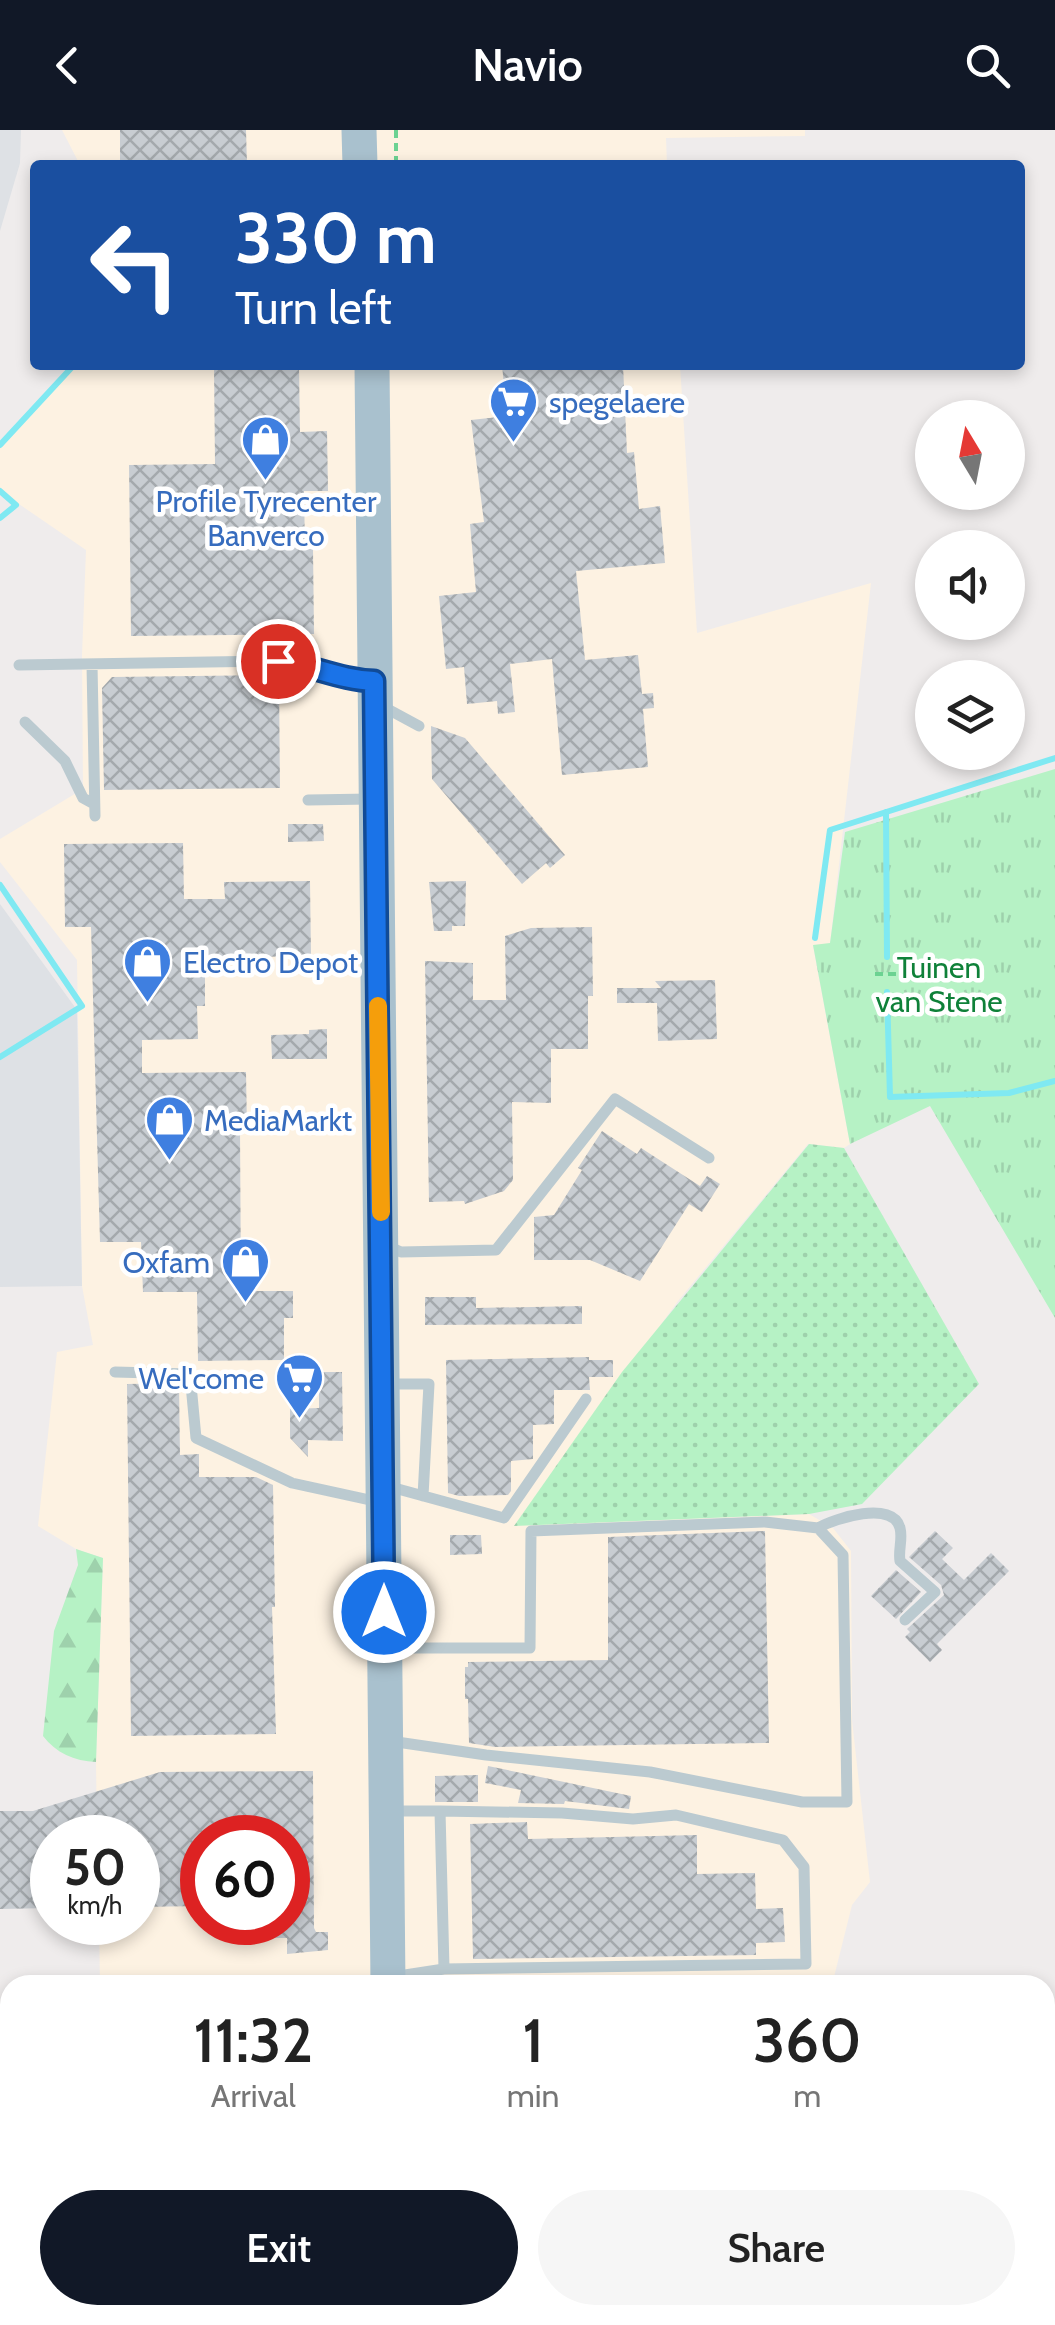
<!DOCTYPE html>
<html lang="en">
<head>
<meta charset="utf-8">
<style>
  body { margin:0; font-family:Cabin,sans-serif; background:#f6f6f6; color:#222; height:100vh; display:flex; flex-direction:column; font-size:38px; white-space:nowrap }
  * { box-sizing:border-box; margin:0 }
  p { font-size:32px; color:#767676 }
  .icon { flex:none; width:55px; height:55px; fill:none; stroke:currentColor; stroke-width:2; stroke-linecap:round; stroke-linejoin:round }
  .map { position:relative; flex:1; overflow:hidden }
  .drawer { position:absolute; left:0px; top:1845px; width:1055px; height:350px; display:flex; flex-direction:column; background:#fff; border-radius:30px 30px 0 0; box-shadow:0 5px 15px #0003 }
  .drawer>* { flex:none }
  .banner { position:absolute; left:30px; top:30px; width:995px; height:210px; border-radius:10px; box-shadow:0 5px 15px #0003; background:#1a4fa0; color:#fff; overflow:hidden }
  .needle { width:65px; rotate:350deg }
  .fabs { position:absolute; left:915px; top:270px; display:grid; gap:20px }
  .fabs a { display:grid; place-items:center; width:110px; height:110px; border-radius:50%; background:#fff; box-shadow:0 5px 15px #0003; font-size:50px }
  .speed { position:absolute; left:30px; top:1685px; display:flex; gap:20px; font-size:50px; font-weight:700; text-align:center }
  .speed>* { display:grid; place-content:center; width:130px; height:130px; border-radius:50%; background:#fff; box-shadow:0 5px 15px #0003; line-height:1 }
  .speed small { font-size:25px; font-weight:400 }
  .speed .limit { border:15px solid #d22; background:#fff; color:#111 }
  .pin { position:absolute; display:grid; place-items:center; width:85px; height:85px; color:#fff; margin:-42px; border:5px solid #fff; border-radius:50%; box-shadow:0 2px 10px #0007 }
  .me { position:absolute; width:110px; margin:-55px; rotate:0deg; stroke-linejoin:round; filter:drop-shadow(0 0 8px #0008) }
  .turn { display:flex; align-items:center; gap:35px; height:210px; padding:0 40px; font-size:45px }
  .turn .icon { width:130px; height:130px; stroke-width:2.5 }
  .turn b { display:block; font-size:70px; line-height:85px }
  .eta { display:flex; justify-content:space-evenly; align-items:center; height:170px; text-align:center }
  .eta b { font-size:60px; font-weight:600; line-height:70px }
  .button { display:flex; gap:20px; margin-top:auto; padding:20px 40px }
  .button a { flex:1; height:115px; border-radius:60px; background:#111827; color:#fff; font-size:40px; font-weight:600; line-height:115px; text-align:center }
  .button a+a { background:#f6f6f6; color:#222 }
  header { display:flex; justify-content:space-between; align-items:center; height:130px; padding:0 40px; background:#111827; color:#fff; font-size:45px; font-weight:600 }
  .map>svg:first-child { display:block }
  .commercial { fill:#fdf2e2; fill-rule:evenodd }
  .airport { fill:#dee1e5 }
  .grass { fill:url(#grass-dots) }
  .forest { fill:url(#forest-firs) }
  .park { fill:url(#park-tufts) }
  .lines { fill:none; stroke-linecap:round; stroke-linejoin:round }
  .stream { stroke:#7fe9f2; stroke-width:6 }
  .building { fill:url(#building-cross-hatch) }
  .path { stroke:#6cd292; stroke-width:4; stroke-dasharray:8 5; stroke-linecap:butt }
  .service { stroke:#bbcad0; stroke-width:11 }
  .primary { stroke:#a9c1ce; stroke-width:35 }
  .route-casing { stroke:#114b97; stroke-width:25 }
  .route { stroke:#1a73e8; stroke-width:18 }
  .slow { stroke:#f59e0b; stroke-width:18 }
  .labels { text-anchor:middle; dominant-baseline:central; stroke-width:9; stroke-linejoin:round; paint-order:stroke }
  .shop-label { font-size:30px; fill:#366cbe; stroke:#fff; text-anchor:start }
  .park-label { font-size:30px; fill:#0f8139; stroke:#fff }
</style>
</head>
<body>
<header><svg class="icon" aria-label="back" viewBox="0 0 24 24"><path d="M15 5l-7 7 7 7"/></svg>Navio<svg class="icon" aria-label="search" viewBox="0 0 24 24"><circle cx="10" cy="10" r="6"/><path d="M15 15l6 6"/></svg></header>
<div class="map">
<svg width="1055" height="2195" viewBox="0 0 1055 2195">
  <defs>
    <pattern id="grass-dots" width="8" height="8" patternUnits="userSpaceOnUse" patternTransform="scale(2.5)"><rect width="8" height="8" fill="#b6f2c5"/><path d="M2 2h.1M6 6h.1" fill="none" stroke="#9ed1ac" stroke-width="1.8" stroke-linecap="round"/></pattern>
    <pattern id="forest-firs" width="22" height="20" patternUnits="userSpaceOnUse" patternTransform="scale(2.5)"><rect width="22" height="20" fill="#b6f2c5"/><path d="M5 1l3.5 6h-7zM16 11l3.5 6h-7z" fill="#9ed1ac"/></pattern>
    <pattern id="park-tufts" width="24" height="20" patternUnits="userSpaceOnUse" patternTransform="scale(2.5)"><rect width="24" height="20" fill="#b6f2c5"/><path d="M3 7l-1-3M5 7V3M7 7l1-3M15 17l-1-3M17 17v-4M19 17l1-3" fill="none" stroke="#9ed1ac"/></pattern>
    <pattern id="building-cross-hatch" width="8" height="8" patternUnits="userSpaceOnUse" patternTransform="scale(2.5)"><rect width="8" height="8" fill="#c8cdd2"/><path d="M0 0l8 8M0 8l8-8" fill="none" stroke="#a4a9ad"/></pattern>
  </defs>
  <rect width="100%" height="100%" fill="#efecec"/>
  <path class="commercial" d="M62,0H805V6L666,8L667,35H80Z
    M74,235H680L697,503L871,453L830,814L813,816L850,1014L844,1018L808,1014L678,1171L515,1395L809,1384L833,1398L851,1421L852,1590L870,1752L852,1775L832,1855H100L99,1793L138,1792V1708L97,1707L96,1632L103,1428L76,1419L38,1396L57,1222L93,1215L82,1156L77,830L0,732V709L83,659L82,525L86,420L0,361V315ZM202,1708H288V1792H202Z
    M0,2009L10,2010V2185H996L1014,2195H0Z"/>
  <path class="airport" d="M0,0H21L20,33L0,101Z
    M0,774L77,880L82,1156L0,1157Z"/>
  <path class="grass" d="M809,1014L844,1018L979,1254L862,1374L809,1384L514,1396L622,1242Z"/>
  <path class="forest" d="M76,1419L103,1428L96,1632C74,1631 56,1623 43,1606L54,1501L78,1435Z"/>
  <path class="park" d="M1055,639V1188L930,976L850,1014L813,815L830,813L845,702Z"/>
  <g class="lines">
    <path class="stream" d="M0,315L74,235
      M0,361L16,375L0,388
      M886,682L887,827
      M0,755L82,876L0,927
      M815,808L830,700L1055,628
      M887,862L890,967L1009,963L1055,951"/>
  </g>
  <path class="building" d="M120,0H246L247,35H120Z
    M214,235H299L300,302L327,301L328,361H304L305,419H313L314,504L131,506L129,335L215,334Z
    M502,235H623L627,323L634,322L639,379L660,376L665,433L576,441L585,530L638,525L642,564L653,563L654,578L643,579L648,637L562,645L552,529L510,534L515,582L498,584L497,571L467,574L464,537L446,539L439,466L476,462L470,394L484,392L471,290L507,286Z
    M279,545L280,658L104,660L102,558L112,547Z
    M431,596L465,608L565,725L550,738L546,733L522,754L432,649Z
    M288,694H323L324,711L288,712Z
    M183,713L184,769H225L224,752L310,751L311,826L205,828V876H197L198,909L142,910V943L246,942L247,1000H240L241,1161H293V1188H284V1230L198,1231L197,1162H143L141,1112H100L91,797H65L64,714Z
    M466,751L465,796H452V801H434L429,752Z
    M592,797L593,866H588V919H551V973L512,972L513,1050L504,1061L465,1074L464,1071L429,1072L425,831L473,833V870H506L505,806L531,798Z
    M715,850L717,909L658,911L657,873H617V858H661L655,851Z
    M327,899V929H272L271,905L309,904V900Z
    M602,1001L637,1024L641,1018L700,1056L707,1046L720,1054L702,1082L689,1074L640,1151L590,1130H534V1087L554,1085L582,1040L578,1038Z
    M425,1167H476V1178L582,1176V1194L425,1195Z
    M589,1227V1230H613V1247H589L590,1260H554V1294L533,1295V1329L511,1331V1361L508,1365L459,1366L448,1363L446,1230Z
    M319,1242H342L343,1311L308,1310V1327L290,1308V1279L319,1278Z
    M179,1253L180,1325L199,1324V1347H256L273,1355L275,1477H272L276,1604L131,1606L127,1254Z
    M765,1401L769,1613L495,1617L469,1613L468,1569H465V1537H468V1532L608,1530V1407Z
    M935,1401L953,1418L942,1429L964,1450L991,1423L1009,1441L937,1514L942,1520L930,1532L905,1507L910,1502L907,1499L944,1465L941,1455L909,1427Z
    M450,1405H481L482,1424L450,1425Z
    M896,1440L921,1462L896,1489L871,1466Z
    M488,1636L631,1666L629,1679L565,1671L564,1674L518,1673L521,1660L485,1653Z
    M313,1641L314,1798L316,1802H328V1820L287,1824V1808H263V1792H288V1708H202V1776L138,1777V1708H52V1778L0,1779V1681H33L160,1642Z
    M478,1645V1672H435V1646Z
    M527,1692L528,1709L697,1705V1744L755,1743L756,1779L783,1778L785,1812L756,1813V1825L473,1829L470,1694Z"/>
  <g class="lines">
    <path class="path" d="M396,0V35
      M875,844H901"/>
    <path class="service" d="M19,535L278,531C311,535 339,550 372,551
      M92,535L95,686
      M382,576L419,596
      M25,592L65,631L83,668L94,674
      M308,670L371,669
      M385,1115L401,1122L496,1120L615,969L709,1028
      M115,1242L190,1244L196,1308L292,1353L379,1372
      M386,1254H429L423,1366
      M387,1356L504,1388L586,1269
      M818,1398C835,1388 893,1370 900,1398C903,1409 898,1420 900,1431L935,1462L905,1490
      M388,1518H530L531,1401L765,1392L818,1398L843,1425L847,1672H802L650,1642L486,1625L390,1611
      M389,1681H440L444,1839L392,1847
      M440,1681L562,1683L633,1689L676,1685L783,1710L804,1737L806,1834L444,1839
      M631,2185V2195
      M798,2185V2195"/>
    <path class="primary" d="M359,0L360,35
      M372,235L388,1855
      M391,2185V2195"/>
  </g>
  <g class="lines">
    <defs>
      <path id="route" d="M278,531C312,535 340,550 374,551L384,1482"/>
    </defs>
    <use href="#route" class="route-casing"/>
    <use href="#route" class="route"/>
    <path class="slow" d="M378,876L381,1082"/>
  </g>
  <defs>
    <symbol id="supermarket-pin" viewBox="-11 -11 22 30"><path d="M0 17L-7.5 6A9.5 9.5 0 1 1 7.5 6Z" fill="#3f7fe0" stroke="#fff"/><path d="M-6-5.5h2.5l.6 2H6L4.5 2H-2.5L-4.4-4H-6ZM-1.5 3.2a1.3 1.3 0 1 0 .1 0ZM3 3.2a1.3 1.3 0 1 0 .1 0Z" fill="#fff"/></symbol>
    <symbol id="shop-pin" viewBox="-11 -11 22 30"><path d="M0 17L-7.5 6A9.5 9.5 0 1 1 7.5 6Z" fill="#3f7fe0" stroke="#fff"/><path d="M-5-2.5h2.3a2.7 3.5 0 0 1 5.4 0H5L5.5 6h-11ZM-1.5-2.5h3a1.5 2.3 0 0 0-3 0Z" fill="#fff"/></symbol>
  </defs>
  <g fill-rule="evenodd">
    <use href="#supermarket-pin" x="486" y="244" width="55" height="75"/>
    <use href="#shop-pin" x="238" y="282" width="55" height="75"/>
    <use href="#shop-pin" x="120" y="804" width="55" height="75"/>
    <use href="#shop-pin" x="142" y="962" width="55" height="75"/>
    <use href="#shop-pin" x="218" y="1104" width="55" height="75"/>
    <use href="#supermarket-pin" x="272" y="1220" width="55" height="75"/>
  </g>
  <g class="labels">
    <g class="shop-label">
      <text x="549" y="272">spegelaere</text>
      <text x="266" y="371" text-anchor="middle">Profile Tyrecenter<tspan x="266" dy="34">Banverco</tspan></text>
      <text x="183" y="832">Electro Depot</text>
      <text x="204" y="990">MediaMarkt</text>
      <text x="210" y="1132" text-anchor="end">Oxfam</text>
      <text x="264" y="1248" text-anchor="end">Wel'come</text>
    </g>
    <g class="park-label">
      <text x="939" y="837">Tuinen<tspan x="939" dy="34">van Stene</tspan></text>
    </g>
  </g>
</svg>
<div class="fabs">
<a><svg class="needle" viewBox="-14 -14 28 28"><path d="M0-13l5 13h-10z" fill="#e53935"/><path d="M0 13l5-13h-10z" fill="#767676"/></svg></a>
<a><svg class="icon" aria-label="sound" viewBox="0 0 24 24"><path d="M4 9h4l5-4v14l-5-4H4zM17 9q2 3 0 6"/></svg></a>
<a><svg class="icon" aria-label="layers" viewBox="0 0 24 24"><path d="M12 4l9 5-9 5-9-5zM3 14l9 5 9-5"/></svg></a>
</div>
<div class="speed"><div>50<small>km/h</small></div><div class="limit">60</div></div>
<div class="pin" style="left:278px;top:531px;background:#d93025"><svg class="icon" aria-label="arrive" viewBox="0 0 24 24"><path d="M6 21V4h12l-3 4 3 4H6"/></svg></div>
<svg class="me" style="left:384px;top:1482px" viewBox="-20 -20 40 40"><circle r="17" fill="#1a73e8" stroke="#fff" stroke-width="3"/><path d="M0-11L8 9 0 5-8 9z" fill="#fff"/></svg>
<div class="banner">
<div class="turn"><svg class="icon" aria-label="left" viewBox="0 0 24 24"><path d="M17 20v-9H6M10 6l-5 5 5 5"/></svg><div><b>330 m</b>Turn left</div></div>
</div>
<section class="drawer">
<div class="eta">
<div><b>11:32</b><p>Arrival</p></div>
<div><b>1</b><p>min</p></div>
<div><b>360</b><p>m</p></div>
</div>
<div class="button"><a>Exit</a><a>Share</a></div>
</section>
</div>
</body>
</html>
